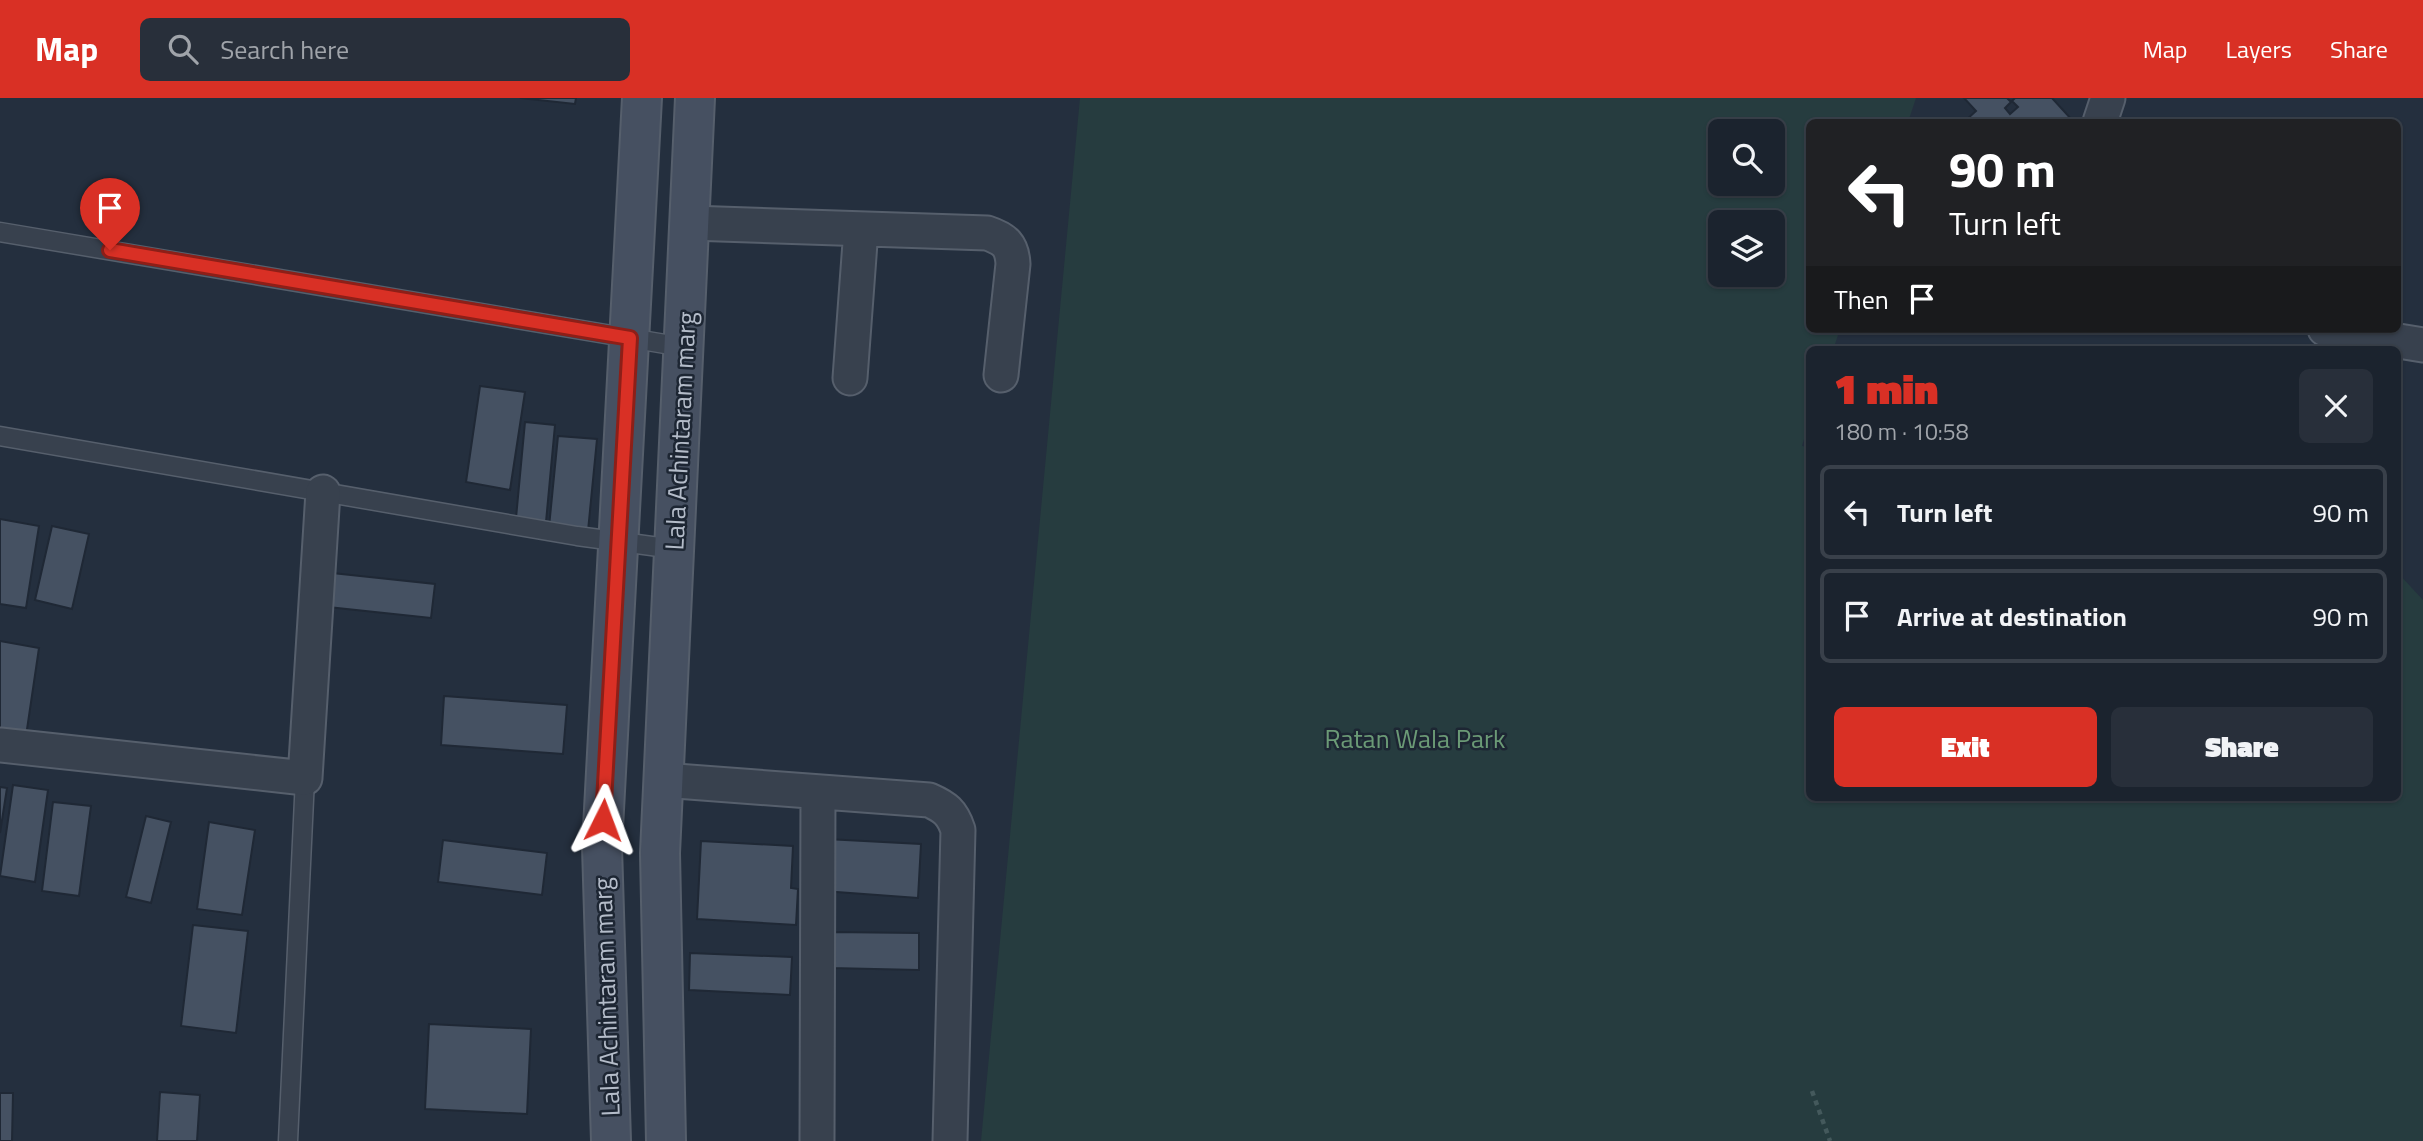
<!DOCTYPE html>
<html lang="en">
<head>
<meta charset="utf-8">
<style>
  body { margin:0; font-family:"Titillium Web",sans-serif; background:#282f3a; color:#f1f3f6; height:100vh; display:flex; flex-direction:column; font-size:26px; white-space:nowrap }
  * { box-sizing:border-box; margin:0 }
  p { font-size:23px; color:#a0a4aa }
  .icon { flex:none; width:38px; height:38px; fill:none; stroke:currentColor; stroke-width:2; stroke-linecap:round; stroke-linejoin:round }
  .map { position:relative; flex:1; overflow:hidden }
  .details { position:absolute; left:1806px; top:248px; width:595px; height:455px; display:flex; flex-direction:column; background:#1b232e; border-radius:10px; box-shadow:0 2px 5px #0004,0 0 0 2px #39404a }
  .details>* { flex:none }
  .hud { position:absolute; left:1806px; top:21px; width:595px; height:214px; border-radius:10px; box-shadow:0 2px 5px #0004,0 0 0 2px #39404a; background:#202124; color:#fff; overflow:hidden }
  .tools { position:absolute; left:1708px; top:21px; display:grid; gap:14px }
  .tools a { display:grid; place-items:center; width:77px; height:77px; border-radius:10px; background:#1b232e; box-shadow:0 2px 5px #0004,0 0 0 2px #39404a; font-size:35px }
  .pin { position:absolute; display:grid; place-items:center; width:60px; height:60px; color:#fff; margin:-72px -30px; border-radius:50% 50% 50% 0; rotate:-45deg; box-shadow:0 0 7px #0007 }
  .pin .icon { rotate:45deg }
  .me { position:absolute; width:77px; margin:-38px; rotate:3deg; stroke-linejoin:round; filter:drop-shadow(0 0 5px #0008) }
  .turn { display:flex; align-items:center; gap:24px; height:147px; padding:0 28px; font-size:32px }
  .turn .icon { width:91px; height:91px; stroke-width:2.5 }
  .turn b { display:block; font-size:49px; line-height:60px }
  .then { display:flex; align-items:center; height:66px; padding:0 28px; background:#0003; gap:14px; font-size:26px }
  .round { display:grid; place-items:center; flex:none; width:74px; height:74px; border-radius:10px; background:#282f3a }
  .headline { display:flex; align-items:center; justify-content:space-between; height:119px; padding:0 28px }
  h1 { font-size:42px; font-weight:800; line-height:52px; color:#d93025 }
  .cta { display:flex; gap:14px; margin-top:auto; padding:14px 28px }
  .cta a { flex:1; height:80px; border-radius:10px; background:#d93025; color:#fff; font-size:28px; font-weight:800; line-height:80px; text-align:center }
  .cta a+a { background:#282f3a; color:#f1f3f6 }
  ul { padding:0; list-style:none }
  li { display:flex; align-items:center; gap:21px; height:94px; margin:0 14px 10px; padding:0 14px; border:4px solid #39404a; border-radius:10px }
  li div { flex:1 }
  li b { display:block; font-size:26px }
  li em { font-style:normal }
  header { display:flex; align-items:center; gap:42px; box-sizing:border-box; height:98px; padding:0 35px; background:#d93025; color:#fff }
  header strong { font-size:33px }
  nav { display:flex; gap:38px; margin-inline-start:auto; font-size:24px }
  .search { width:490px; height:63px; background:#282f3a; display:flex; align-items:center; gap:18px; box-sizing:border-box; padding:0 24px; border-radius:10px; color:#a0a4aa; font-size:26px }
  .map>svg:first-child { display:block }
  .green { fill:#263c3f; fill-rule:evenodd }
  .building { fill:#455162; stroke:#1f2835; stroke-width:2 }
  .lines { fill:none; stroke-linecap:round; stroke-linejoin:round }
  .lane-casing { stroke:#565f6c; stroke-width:21 }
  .street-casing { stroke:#565f6c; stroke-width:37 }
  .secondary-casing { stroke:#565f6c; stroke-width:42 }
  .path { stroke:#44595c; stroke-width:4.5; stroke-dasharray:5 5; stroke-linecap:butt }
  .lane { stroke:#38414e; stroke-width:18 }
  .street { stroke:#38414e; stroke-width:33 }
  .secondary { stroke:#465061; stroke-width:38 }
  .route-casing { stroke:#8d1f18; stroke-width:18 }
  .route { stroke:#d93025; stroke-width:12 }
  .labels { text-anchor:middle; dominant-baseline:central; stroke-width:5; stroke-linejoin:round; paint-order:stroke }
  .street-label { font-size:26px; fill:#b4bcc9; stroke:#1d2633 }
  .park-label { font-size:26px; fill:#6b9a76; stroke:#1d2633 }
</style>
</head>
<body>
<header>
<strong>Map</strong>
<div class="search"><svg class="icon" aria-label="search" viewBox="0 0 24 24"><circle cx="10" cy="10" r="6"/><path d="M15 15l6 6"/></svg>Search here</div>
<nav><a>Map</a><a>Layers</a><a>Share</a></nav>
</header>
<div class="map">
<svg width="2423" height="1043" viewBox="0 0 2423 1043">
  <rect width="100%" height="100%" fill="#242f3e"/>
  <path class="green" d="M1080,0H1916L1908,24H1810V231H1840L1833,252H1810L1809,325L1802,348L1810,349V700H2398V475L2423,502V1043H981ZM1720,33H1773V86H1720ZM1720,124H1773V177H1720Z"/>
  <path class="building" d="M520,0H576L575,6Z
    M1964,0H2007L2011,4L2005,10L2010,16L2018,9L2012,3L2015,0H2052L2073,23L2071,24H1967L1965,23L1976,13Z
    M480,288L525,294L510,392L466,384Z
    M525,324L555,327L546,424L516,420Z
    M558,338L597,341L588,433L549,429Z
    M0,421L39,428L26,510L0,506Z
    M52,428L89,436L72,511L35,502Z
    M332,475L435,486L431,520L328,509Z
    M0,543L39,550L25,645L0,641Z
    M444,598L567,607L563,656L441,647Z
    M13,687L48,692L35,784L0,778Z
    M0,689L7,690L0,735Z
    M53,704L91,708L79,798L42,793Z
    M146,718L171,724L151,805L126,799Z
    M209,724L255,732L242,817L197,811Z
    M826,741L921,746L918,800L823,793Z
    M443,742L547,755L542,797L438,784Z
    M701,743L793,748L791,790L798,791L796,827L697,821Z
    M193,827L248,833L236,935L181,928Z
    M830,834L919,835V872L830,870Z
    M690,855L792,859L790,897L689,892Z
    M429,926L531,931L527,1016L425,1011Z
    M160,994L200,997L197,1043H157Z
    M0,995H13L12,1043H0Z"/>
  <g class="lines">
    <defs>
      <path id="lane" d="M0,134L683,249
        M0,338L577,438L674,451
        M288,1043L305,680"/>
      <path id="street" d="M2100,24L2108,0
        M690,125L987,135C1005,141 1012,147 1013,166L1001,277
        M2325,231L2423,247
        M850,280L861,131
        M0,647L305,680L323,394
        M663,682L929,702C945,709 952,714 958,732L950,1043
        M817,1043L818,694"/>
      <path id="secondary" d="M611,1043L602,749L642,0
        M666,1043L660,755L695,0"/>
    </defs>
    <use href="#lane" class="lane-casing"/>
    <use href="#street" class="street-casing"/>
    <use href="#secondary" class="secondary-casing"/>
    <path class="path" d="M1812,993L1830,1043"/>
    <use href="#lane" class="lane"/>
    <use href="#street" class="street"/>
    <use href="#secondary" class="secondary"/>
  </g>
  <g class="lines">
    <defs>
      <path id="route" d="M110,152L630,240L603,722"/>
    </defs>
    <use href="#route" class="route-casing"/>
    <use href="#route" class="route"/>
  </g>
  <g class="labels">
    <g class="street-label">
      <text transform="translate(680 333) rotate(-87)">Lala Achintaram marg</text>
      <text transform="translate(606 899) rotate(-92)">Lala Achintaram marg</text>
    </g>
    <g class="park-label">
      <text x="1415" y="640">Ratan Wala Park</text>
    </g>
  </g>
</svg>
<div class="tools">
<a><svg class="icon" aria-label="search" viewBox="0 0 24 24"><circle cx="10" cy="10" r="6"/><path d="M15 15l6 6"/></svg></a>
<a><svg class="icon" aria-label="layers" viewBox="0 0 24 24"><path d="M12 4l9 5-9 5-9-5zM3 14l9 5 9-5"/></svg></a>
</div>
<div class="pin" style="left:110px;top:152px;background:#d93025"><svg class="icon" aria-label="arrive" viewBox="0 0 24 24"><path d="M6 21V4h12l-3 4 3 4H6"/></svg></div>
<svg class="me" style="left:603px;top:722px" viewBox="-20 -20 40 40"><path d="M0-17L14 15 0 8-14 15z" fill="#d93025" stroke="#fff" stroke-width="4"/></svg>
<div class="hud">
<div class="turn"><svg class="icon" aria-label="left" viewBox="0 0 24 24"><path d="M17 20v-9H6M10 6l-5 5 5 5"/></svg><div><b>90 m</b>Turn left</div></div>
<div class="then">Then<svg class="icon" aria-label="arrive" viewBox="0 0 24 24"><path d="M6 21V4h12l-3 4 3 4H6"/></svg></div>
</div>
<section class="details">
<div class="headline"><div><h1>1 min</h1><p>180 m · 10:58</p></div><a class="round"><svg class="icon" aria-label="close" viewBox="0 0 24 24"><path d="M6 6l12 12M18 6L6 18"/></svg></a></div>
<ul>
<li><svg class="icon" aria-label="left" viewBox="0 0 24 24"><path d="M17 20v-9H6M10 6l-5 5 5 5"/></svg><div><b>Turn left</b></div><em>90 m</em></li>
<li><svg class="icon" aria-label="arrive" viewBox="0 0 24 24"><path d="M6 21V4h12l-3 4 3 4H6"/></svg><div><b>Arrive at destination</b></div><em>90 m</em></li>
</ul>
<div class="cta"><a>Exit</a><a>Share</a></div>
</section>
</div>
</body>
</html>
